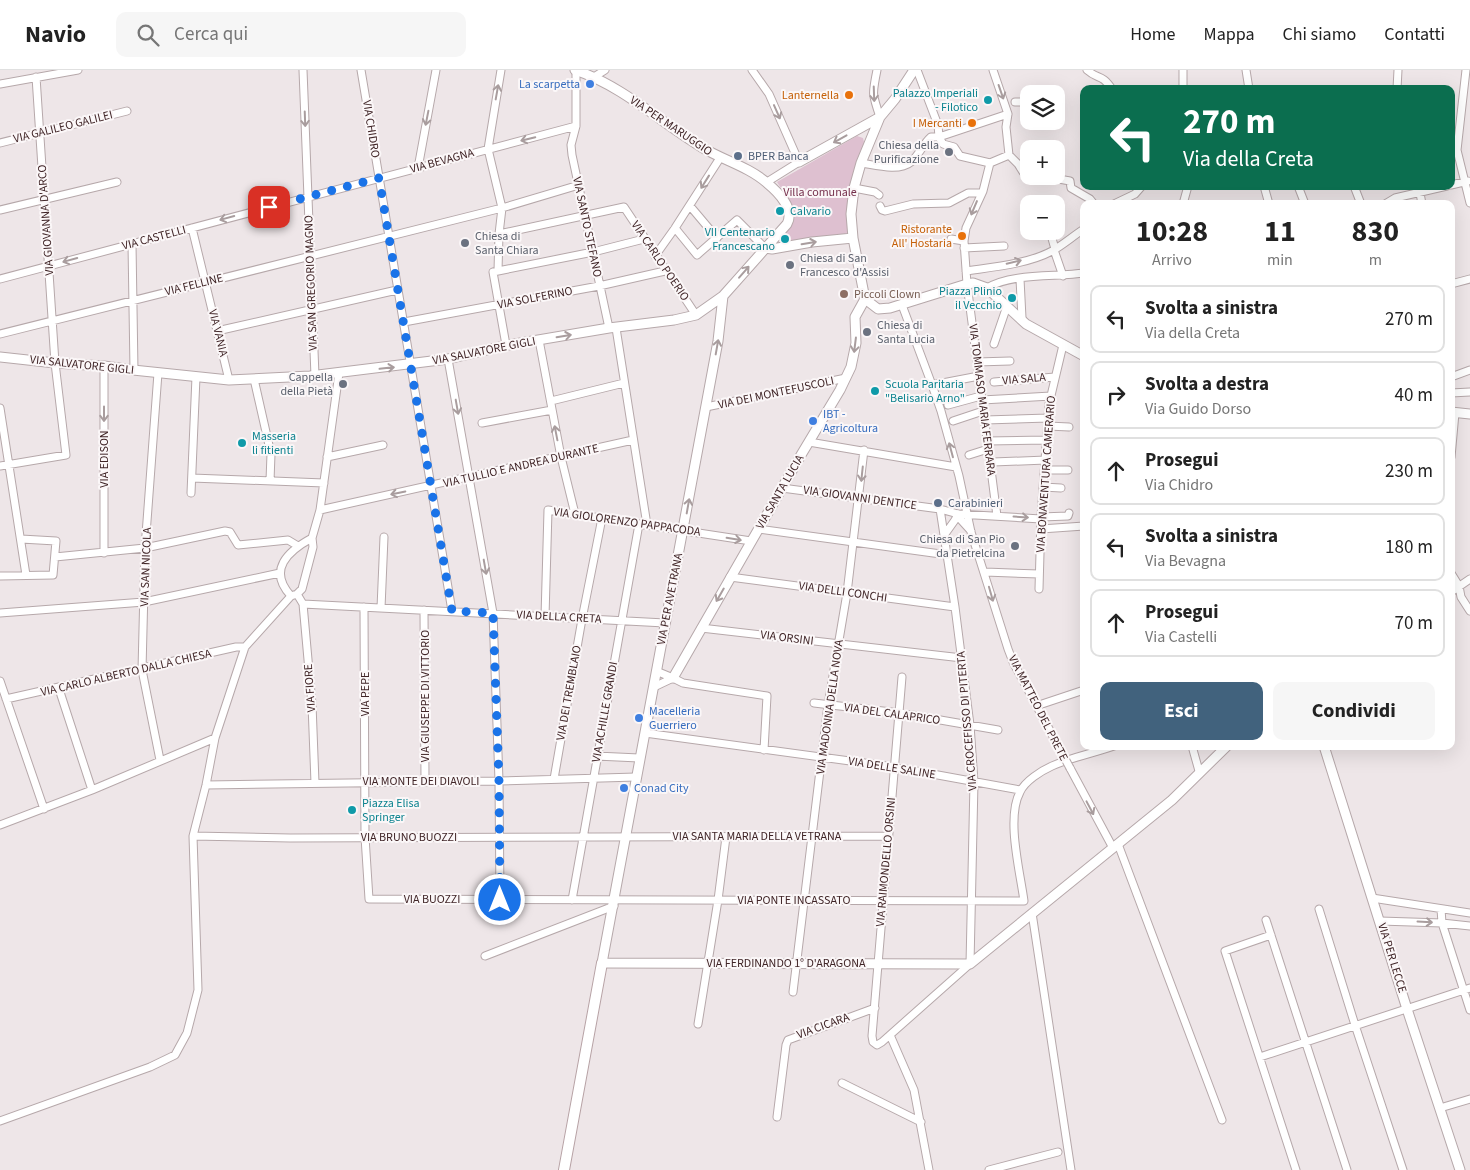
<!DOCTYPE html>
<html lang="it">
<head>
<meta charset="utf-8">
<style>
  body { margin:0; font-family:"Source Sans 3",sans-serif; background:#f6f6f6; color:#222; height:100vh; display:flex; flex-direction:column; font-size:19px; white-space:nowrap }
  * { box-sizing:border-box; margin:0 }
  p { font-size:16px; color:#767676 }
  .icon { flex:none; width:28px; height:28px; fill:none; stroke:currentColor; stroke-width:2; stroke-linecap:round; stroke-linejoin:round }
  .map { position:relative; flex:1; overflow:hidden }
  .sheet { position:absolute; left:1080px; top:130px; width:375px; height:550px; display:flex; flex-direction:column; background:#fff; border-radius:10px; box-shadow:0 5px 20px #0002 }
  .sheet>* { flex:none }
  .guide { position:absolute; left:1080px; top:15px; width:375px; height:105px; border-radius:10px; box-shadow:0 5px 20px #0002; background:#0b6e4f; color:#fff; overflow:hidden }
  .controls { position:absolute; left:1020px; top:15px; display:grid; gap:10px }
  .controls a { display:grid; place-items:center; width:45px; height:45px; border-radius:10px; background:#fff; box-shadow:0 5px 20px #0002; font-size:25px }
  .pin { position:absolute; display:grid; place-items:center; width:42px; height:42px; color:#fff; margin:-21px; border-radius:10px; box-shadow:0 2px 8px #0006 }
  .me { position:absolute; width:55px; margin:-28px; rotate:0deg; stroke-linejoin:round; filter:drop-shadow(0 0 4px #0008) }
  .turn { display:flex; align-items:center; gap:18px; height:105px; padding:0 20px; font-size:22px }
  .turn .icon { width:65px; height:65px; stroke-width:2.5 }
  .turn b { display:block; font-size:35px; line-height:42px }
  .eta { display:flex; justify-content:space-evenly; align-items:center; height:85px; text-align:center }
  .eta b { font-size:30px; font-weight:700; line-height:35px }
  .primary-button { display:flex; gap:10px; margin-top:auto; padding:10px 20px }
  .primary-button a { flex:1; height:58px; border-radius:10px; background:#41627d; color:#fff; font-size:20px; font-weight:700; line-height:58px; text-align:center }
  .primary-button a+a { background:#f6f6f6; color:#222 }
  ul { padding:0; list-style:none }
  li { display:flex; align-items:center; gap:15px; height:68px; margin:0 10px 8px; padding:0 10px; border:2px solid #e0e0e0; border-radius:10px }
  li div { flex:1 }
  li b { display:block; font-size:19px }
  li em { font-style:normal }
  header { display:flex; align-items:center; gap:30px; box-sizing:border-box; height:70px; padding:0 25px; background:#fff; border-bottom:1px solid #e0e0e0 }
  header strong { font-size:24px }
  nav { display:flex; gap:28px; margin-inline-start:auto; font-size:18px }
  .search { width:350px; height:45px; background:#f6f6f6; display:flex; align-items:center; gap:12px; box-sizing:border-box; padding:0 18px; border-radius:10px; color:#767676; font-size:19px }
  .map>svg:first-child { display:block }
  .green { fill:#dec0d0 }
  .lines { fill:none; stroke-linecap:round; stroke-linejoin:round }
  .minor-casing { stroke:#b6a8aa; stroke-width:9 }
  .tertiary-casing { stroke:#b6a8aa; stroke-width:11 }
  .secondary-casing { stroke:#b7a2a5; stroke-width:12 }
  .minor { stroke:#fff; stroke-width:7 }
  .tertiary { stroke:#fff; stroke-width:9 }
  .secondary { stroke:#fff; stroke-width:10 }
  .minor-bridge-casing { stroke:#b6a8aa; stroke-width:9; stroke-linecap:butt }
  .minor-bridge { stroke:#fff; stroke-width:7 }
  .oneway { stroke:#a99d9e }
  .route { stroke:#1a73e8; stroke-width:9; stroke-dasharray:0 16.2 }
  .shop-dot { fill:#3f7fe0; stroke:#fbf7f8; stroke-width:2 }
  .food-dot { fill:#e8710a; stroke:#fbf7f8; stroke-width:2 }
  .culture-dot { fill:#0f9aa8; stroke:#fbf7f8; stroke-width:2 }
  .worship-dot { fill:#6b7280; stroke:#fbf7f8; stroke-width:2 }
  .service-dot { fill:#5c6f8a; stroke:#fbf7f8; stroke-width:2 }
  .education-dot { fill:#8d6e63; stroke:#fbf7f8; stroke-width:2 }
  .labels { text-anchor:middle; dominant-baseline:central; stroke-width:4; stroke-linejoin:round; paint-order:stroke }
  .shop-label { font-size:12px; fill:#366cbe; stroke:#fbf7f8; text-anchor:start }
  .culture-label { font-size:12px; fill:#0d838f; stroke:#fbf7f8; text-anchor:start }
  .food-label { font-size:12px; fill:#c56008; stroke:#fbf7f8; text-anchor:end }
  .street-label { font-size:12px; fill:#402527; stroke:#fbf7f8 }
  .worship-label { font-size:12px; fill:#5b616d; stroke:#fbf7f8; text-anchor:end }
  .service-label { font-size:12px; fill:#4e5e75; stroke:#fbf7f8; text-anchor:start }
  .park-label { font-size:12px; fill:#76314d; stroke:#fbf7f8 }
  .education-label { font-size:12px; fill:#785e54; stroke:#fbf7f8; text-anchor:start }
</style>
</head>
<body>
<header>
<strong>Navio</strong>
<div class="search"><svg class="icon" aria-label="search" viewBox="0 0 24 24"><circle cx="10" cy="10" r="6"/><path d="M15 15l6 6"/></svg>Cerca qui</div>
<nav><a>Home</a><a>Mappa</a><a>Chi siamo</a><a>Contatti</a></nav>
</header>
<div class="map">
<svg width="1470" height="1100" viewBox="0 0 1470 1100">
  <rect width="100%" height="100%" fill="#eee6e8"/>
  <path class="green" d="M857,66L863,68L864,72L848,134L847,164L779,174C781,167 788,161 792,154C801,141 784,123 777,112Z"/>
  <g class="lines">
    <defs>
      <path id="minor" d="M303,0L315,306
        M361,0L452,541
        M576,0V56L571,75L572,85L609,258
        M752,0L769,24L799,92L767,112
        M877,0C872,24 872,24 880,47
        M917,0L938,55L939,67L943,74L954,77L960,86L990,93
        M993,0L1008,44
        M1087,0C1098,10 1101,3 1112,19
        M1183,0V19
        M1246,0L1249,19
        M1466,0L1457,80L1470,133
        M594,7L605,0
        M0,14L78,0
        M1397,19L1398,0
        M1015,32H1029
        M1008,44L1006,57L1009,85
        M0,73L127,41
        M861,93C875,95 899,102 911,92C919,85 923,74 931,67H939L1008,44
        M990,93L983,121L966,158L964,171L967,214L997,446
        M990,93L1009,85L1018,94L1023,102L1029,104
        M418,98L436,0
        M1042,106L1070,111L1071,118L1090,129L1094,134
        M579,115L502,138L499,164L624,137L696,245
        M1451,115L1468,111
        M1264,116L1269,134
        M1298,116L1305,134
        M1354,116L1361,134
        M854,118L875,122L879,125
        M1420,123L1422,134
        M1114,134L1135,124L1142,116
        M1183,134L1188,116
        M1385,134L1395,128L1447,116
        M690,136L717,168
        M880,136L882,140L885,141L913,134L949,133L968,123H981
        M0,140L117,112
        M192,158L229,310
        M675,158L697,185L737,150L765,178
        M499,164L498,201L493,202L506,275
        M1051,165L1055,179
        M951,169L964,171
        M132,174L134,300
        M964,178L1004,176
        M1054,180L1063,206
        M655,186L675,158L720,88
        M498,201L593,182L644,169
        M966,201C993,197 1028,194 1052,181C1063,175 1073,166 1084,159
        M0,209L576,56
        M1020,209L1022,248
        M1451,214L1470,209
        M987,218C1011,203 1055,207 1084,203
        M902,235L932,315L941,341L959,406L971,462L1008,579L1013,592L1063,685
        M404,252L599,216L665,201
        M616,258L647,455
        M217,261L397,220
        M0,264L502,138L488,79L501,0
        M539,270L561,387L575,444
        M994,274L1007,236
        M448,289L493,543L499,711L500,830
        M977,292L1010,291
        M158,303L145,478L142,600L160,690
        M1451,307L1470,300
        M254,309L271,384L270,411
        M994,312L1055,307
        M932,315L979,306
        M1451,323L1470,322
        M982,330L1051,326
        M551,331L624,313
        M948,335L981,326
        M706,337L846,308
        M0,338L26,505
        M985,350L1048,348
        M953,351L983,341
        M482,353L552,340
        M1048,356L1069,357
        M987,371L1047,370
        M809,372L956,397
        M969,385L988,379
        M327,387L383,375
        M1451,387L1455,343
        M993,392L1046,390
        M0,396L66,385L55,293L36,7
        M1045,400H1068
        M192,408L324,413
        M1043,417L1061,418
        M782,418L940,439L958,444L1041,449
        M191,423L196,307
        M320,440L633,370
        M958,444L961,450L971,461
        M1041,447L1068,446L1069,443
        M758,459L948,485
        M1041,459L1084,456
        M945,464L955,450L958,444
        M312,468L320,440L339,303
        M104,483V296
        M55,487L145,478L225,461L230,462L238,475L288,470L298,476
        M985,502L1039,504
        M1451,503L1459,516L1461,527L1470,541
        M0,506L53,505L56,471L21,469
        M730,507L955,537
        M1039,519L1041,447L1049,334L1063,275
        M1451,522L1470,509
        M297,524L303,534L312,634L315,713
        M303,534L665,553
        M364,537L365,767L369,829L1024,831C1020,801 1006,748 1020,722C1025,711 1041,701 1052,696C1072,687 1094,683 1114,676
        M381,538L384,467
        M424,540L425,711
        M0,543L144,532L280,503
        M545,547L548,440L751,471
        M701,558L962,588
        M902,607L872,966L873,972L877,975L882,972L970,894L974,712L970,655L955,537L940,439
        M673,608L683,613L767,626L764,680
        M0,611L44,739
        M654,617L673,608L656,601
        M59,619L92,720
        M6,629L236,577H245
        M814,633L900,643L998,660
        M1036,636L1084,620
        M645,663L894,697L1020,720
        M1192,676L1199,701
        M596,686L639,688
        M1070,698L1113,778
        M554,709L582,549L602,448
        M206,715L499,711L636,707
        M0,755L92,720L215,668
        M193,766L290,768L888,766
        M1118,774L1222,1050
        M1372,828L1470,843
        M572,830L639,454
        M1319,839L1355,955L1403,1100
        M1441,839L1442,853L1470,940
        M1032,843L1071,1100
        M1266,850L1347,1100
        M1380,851L1442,853L1470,856
        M1271,865L1225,881L1296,1100
        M485,886L614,836
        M793,922L828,635L847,523L864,380
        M698,954L718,830L726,767
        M890,965L914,1020L929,1100
        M1260,987L1470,918
        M842,1013L921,1052
        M1440,1038L1470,1029
        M777,1047L786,975L788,970L875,938
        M0,1051L150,997L175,985L187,963L198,920L193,766L206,715L215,668L245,577L291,526L297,524L302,519L313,477L312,468C288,481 267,500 291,526
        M989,1100L1058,1082"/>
      <path id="tertiary" d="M914,0L895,29L880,47L861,93L854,118L851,144L853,168L865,229L878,239L890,238L967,214L973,213L987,218L1026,254L1084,286
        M799,92L880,47
        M765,178L772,179L812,172L853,168
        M723,226L718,271L602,893L970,894L1172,730L1227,676
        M0,287L55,293L104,296L133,300L229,310L310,306L448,289L508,275L609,258L674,250L696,245L723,226L787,154C795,139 778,122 767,113C749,97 723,90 703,78C660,52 623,16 575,0
        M1451,342L1470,344
        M673,608L801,385L840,320L851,297L856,273L855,247L865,229
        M1324,676L1407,939L1460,1100"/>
      <path id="secondary" d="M564,1100L602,893"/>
    </defs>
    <use href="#minor" class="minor-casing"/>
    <use href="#tertiary" class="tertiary-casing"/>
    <use href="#secondary" class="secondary-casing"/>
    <use href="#minor" class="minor"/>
    <use href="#tertiary" class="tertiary"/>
    <use href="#secondary" class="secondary"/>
    <defs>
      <path id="minor-bridge" d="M1063,685L1070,698"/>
    </defs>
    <use href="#minor-bridge" class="minor-bridge-casing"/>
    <use href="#minor-bridge" class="minor-bridge"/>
  </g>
  <defs><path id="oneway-shaft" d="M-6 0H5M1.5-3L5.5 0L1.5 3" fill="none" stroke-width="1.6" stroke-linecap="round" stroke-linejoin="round" transform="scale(1.25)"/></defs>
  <g class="oneway">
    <use href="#oneway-shaft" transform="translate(497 22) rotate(-80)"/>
    <use href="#oneway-shaft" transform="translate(1001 22) rotate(71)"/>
    <use href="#oneway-shaft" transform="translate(874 24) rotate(88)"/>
    <use href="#oneway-shaft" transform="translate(777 42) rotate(66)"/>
    <use href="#oneway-shaft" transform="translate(427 48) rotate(101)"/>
    <use href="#oneway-shaft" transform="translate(305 49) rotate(88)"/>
    <use href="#oneway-shaft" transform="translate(528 69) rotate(166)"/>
    <use href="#oneway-shaft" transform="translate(840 69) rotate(151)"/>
    <use href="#oneway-shaft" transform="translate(705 112) rotate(122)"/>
    <use href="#oneway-shaft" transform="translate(974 138) rotate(113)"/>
    <use href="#oneway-shaft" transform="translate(227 148) rotate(165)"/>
    <use href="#oneway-shaft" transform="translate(809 173) rotate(-9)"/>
    <use href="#oneway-shaft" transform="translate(70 190) rotate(165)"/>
    <use href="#oneway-shaft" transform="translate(1014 192) rotate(-13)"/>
    <use href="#oneway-shaft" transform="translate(744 202) rotate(-49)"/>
    <use href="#oneway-shaft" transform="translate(564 266) rotate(-9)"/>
    <use href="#oneway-shaft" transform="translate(855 275) rotate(97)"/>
    <use href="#oneway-shaft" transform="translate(717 277) rotate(-80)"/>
    <use href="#oneway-shaft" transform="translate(387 298) rotate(-6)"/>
    <use href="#oneway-shaft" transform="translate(457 337) rotate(80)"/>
    <use href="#oneway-shaft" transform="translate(104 344) rotate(90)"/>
    <use href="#oneway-shaft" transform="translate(556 363) rotate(-101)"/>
    <use href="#oneway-shaft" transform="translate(951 380) rotate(-105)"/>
    <use href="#oneway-shaft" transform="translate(862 404) rotate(96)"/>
    <use href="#oneway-shaft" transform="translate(398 423) rotate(168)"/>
    <use href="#oneway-shaft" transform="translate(688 436) rotate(-80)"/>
    <use href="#oneway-shaft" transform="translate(1021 447) rotate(4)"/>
    <use href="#oneway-shaft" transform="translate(734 469) rotate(9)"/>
    <use href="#oneway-shaft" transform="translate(485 497) rotate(80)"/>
    <use href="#oneway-shaft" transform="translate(991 524) rotate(74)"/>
    <use href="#oneway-shaft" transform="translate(720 525) rotate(120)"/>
    <use href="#oneway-shaft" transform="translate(1090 738) rotate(62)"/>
    <use href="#oneway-shaft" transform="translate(1425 852) rotate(3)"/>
  </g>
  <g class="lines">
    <path class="route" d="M269,137L379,108L452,541L493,543L499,711L500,830"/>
  </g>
  <g class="shop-dot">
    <circle cx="590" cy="14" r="5"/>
    <circle cx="813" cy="351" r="5"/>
    <circle cx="639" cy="648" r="5"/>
    <circle cx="624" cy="718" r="5"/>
  </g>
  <g class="food-dot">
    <circle cx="849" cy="25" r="5"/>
    <circle cx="972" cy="53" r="5"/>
    <circle cx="962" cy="166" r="5"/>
  </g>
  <g class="culture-dot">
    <circle cx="988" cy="30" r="5"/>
    <circle cx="780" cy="141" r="5"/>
    <circle cx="785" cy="169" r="5"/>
    <circle cx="1012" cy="228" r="5"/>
    <circle cx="875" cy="321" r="5"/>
    <circle cx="242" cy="373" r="5"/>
    <circle cx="352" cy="740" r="5"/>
  </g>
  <g class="worship-dot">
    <circle cx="949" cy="82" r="5"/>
    <circle cx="465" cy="173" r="5"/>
    <circle cx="790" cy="195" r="5"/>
    <circle cx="867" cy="262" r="5"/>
    <circle cx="343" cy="314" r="5"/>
    <circle cx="1015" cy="476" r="5"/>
  </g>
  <g class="service-dot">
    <circle cx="738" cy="86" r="5"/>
    <circle cx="938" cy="433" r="5"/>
  </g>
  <circle class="education-dot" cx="844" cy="224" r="5"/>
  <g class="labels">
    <g class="shop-label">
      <text x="580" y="14" text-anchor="end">La scarpetta</text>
      <text x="823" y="344">IBT -<tspan x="823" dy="14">Agricoltura</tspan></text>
      <text x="649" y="641">Macelleria<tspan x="649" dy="14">Guerriero</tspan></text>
      <text x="634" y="718">Conad City</text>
    </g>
    <g class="culture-label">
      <text x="978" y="23" text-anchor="end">Palazzo Imperiali<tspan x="978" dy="14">- Filotico</tspan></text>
      <text x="790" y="141">Calvario</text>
      <text x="775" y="162" text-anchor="end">VII Centenario<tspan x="775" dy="14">Francescano</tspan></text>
      <text x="1002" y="221" text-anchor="end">Piazza Plinio<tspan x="1002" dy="14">il Vecchio</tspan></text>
      <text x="885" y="314">Scuola Paritaria<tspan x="885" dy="14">"Belisario Arno"</tspan></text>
      <text x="252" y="366">Masseria<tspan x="252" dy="14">li fitienti</tspan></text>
      <text x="362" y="733">Piazza Elisa<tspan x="362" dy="14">Springer</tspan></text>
    </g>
    <g class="food-label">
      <text x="839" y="25">Lanternella</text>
      <text x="962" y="53">I Mercanti</text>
      <text x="952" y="159">Ristorante<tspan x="952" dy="14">All' Hostaria</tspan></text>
    </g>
    <g class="street-label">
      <text transform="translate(671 56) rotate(34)">VIA PER MARUGGIO</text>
      <text transform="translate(63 57) rotate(-14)">VIA GALILEO GALILEI</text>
      <text transform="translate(371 59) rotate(81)">VIA CHIDRO</text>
      <text transform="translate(442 91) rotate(-15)">VIA BEVAGNA</text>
      <text transform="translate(46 150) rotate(-94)">VIA GIOVANNA D'ARCO</text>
      <text transform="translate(587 157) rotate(78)">VIA SANTO STEFANO</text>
      <text transform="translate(154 168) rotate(-15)">VIA CASTELLI</text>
      <text transform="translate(660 191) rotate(56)">VIA CARLO POERIO</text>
      <text transform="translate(311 213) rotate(-92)">VIA SAN GREGORIO MAGNO</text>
      <text transform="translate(194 215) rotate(-14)">VIA FELLINE</text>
      <text transform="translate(535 228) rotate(-11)">VIA SOLFERINO</text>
      <text transform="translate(218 263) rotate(76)">VIA VANIA</text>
      <text transform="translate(484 281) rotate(-11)">VIA SALVATORE GIGLI</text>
      <text transform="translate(82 295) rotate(6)">VIA SALVATORE GIGLI</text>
      <text transform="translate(1024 309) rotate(-5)">VIA SALA</text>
      <text transform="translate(776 323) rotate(-12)">VIA DEI MONTEFUSCOLI</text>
      <text transform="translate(982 330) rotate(83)">VIA TOMMASO MARIA FERRARA</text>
      <text transform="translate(104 389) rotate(-90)">VIA EDISON</text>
      <text transform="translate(521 396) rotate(-13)">VIA TULLIO E ANDREA DURANTE</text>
      <text transform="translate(1046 404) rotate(-86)">VIA BONAVENTURA CAMERARIO</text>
      <text transform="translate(780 422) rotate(-60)">VIA SANTA LUCIA</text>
      <text transform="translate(860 428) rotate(8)">VIA GIOVANNI DENTICE</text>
      <text transform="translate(627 452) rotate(8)">VIA GIOLORENZO PAPPACODA</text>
      <text transform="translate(146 497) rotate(-88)">VIA SAN NICOLA</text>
      <text transform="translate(843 522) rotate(8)">VIA DELLI CONCHI</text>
      <text transform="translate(670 529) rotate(-79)">VIA PER AVETRANA</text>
      <text transform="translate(559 547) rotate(3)">VIA DELLA CRETA</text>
      <text transform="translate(787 568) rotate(7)">VIA ORSINI</text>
      <text transform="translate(126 603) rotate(-13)">VIA CARLO ALBERTO DALLA CHIESA</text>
      <text transform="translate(310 618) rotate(-94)">VIA FIORE</text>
      <text transform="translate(569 623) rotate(-80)">VIA DEI TREMBLAIO</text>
      <text transform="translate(365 624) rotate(-90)">VIA PEPE</text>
      <text transform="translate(425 626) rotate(-90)">VIA GIUSEPPE DI VITTORIO</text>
      <text transform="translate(830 637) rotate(-82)">VIA MADONNA DELLA NOVA</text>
      <text transform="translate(1038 638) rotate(63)">VIA MATTEO DEL PRETE</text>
      <text transform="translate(605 642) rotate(-80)">VIA ACHILLE GRANDI</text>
      <text transform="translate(892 644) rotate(8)">VIA DEL CALAPRICO</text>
      <text transform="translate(967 651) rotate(-95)">VIA CROCEFISSO DI PITERTA</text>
      <text transform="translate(892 698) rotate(9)">VIA DELLE SALINE</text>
      <text x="421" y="711">VIA MONTE DEI DIAVOLI</text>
      <text x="757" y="766">VIA SANTA MARIA DELLA VETRANA</text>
      <text x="409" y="767">VIA BRUNO BUOZZI</text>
      <text transform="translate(886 792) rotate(-85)">VIA RAIMONDELLO ORSINI</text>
      <text x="432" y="829">VIA BUOZZI</text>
      <text x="794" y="830">VIA PONTE INCASSATO</text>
      <text transform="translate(1392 888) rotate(73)">VIA PER LECCE</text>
      <text x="786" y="893">VIA FERDINANDO 1° D'ARAGONA</text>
      <text transform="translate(823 956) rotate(-20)">VIA CICARA</text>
    </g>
    <g class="worship-label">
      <text x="939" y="75">Chiesa della<tspan x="939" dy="14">Purificazione</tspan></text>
      <text x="475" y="166" text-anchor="start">Chiesa di<tspan x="475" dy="14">Santa Chiara</tspan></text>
      <text x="800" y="188" text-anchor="start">Chiesa di San<tspan x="800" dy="14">Francesco d'Assisi</tspan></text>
      <text x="877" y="255" text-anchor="start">Chiesa di<tspan x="877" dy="14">Santa Lucia</tspan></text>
      <text x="333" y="307">Cappella<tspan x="333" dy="14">della Pietà</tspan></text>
      <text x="1005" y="469">Chiesa di San Pio<tspan x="1005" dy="14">da Pietrelcina</tspan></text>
    </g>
    <g class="service-label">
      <text x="748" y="86">BPER Banca</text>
      <text x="948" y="433">Carabinieri</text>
    </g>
    <g class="park-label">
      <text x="820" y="122">Villa comunale</text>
    </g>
    <g class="education-label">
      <text x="854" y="224">Piccoli Clown</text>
    </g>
  </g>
</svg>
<div class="controls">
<a><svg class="icon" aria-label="layers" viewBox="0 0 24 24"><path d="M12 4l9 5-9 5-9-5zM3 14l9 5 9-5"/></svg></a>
<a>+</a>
<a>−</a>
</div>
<div class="pin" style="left:269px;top:137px;background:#d93025"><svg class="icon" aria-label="arrive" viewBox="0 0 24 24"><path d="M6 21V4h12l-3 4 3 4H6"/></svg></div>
<svg class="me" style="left:500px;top:830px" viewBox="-20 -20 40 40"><circle r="17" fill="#1a73e8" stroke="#fff" stroke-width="3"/><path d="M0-11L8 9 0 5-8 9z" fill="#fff"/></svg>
<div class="guide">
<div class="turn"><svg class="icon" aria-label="left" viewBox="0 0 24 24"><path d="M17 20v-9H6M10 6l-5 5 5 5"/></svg><div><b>270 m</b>Via della Creta</div></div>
</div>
<section class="sheet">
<div class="eta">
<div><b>10:28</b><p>Arrivo</p></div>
<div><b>11</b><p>min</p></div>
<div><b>830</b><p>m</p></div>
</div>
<ul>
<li><svg class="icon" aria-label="left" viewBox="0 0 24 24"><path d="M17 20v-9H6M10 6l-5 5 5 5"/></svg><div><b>Svolta a sinistra</b><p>Via della Creta</p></div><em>270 m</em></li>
<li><svg class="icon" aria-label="right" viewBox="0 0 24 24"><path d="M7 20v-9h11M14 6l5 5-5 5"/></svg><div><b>Svolta a destra</b><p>Via Guido Dorso</p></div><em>40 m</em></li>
<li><svg class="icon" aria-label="ahead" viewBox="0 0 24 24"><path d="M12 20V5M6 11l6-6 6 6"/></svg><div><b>Prosegui</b><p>Via Chidro</p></div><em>230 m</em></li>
<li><svg class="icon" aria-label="left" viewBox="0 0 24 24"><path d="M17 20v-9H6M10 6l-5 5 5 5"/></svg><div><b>Svolta a sinistra</b><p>Via Bevagna</p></div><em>180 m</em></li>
<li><svg class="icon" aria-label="ahead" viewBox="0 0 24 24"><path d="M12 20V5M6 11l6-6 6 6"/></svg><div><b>Prosegui</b><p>Via Castelli</p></div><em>70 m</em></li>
</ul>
<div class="primary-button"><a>Esci</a><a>Condividi</a></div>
</section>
</div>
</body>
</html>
